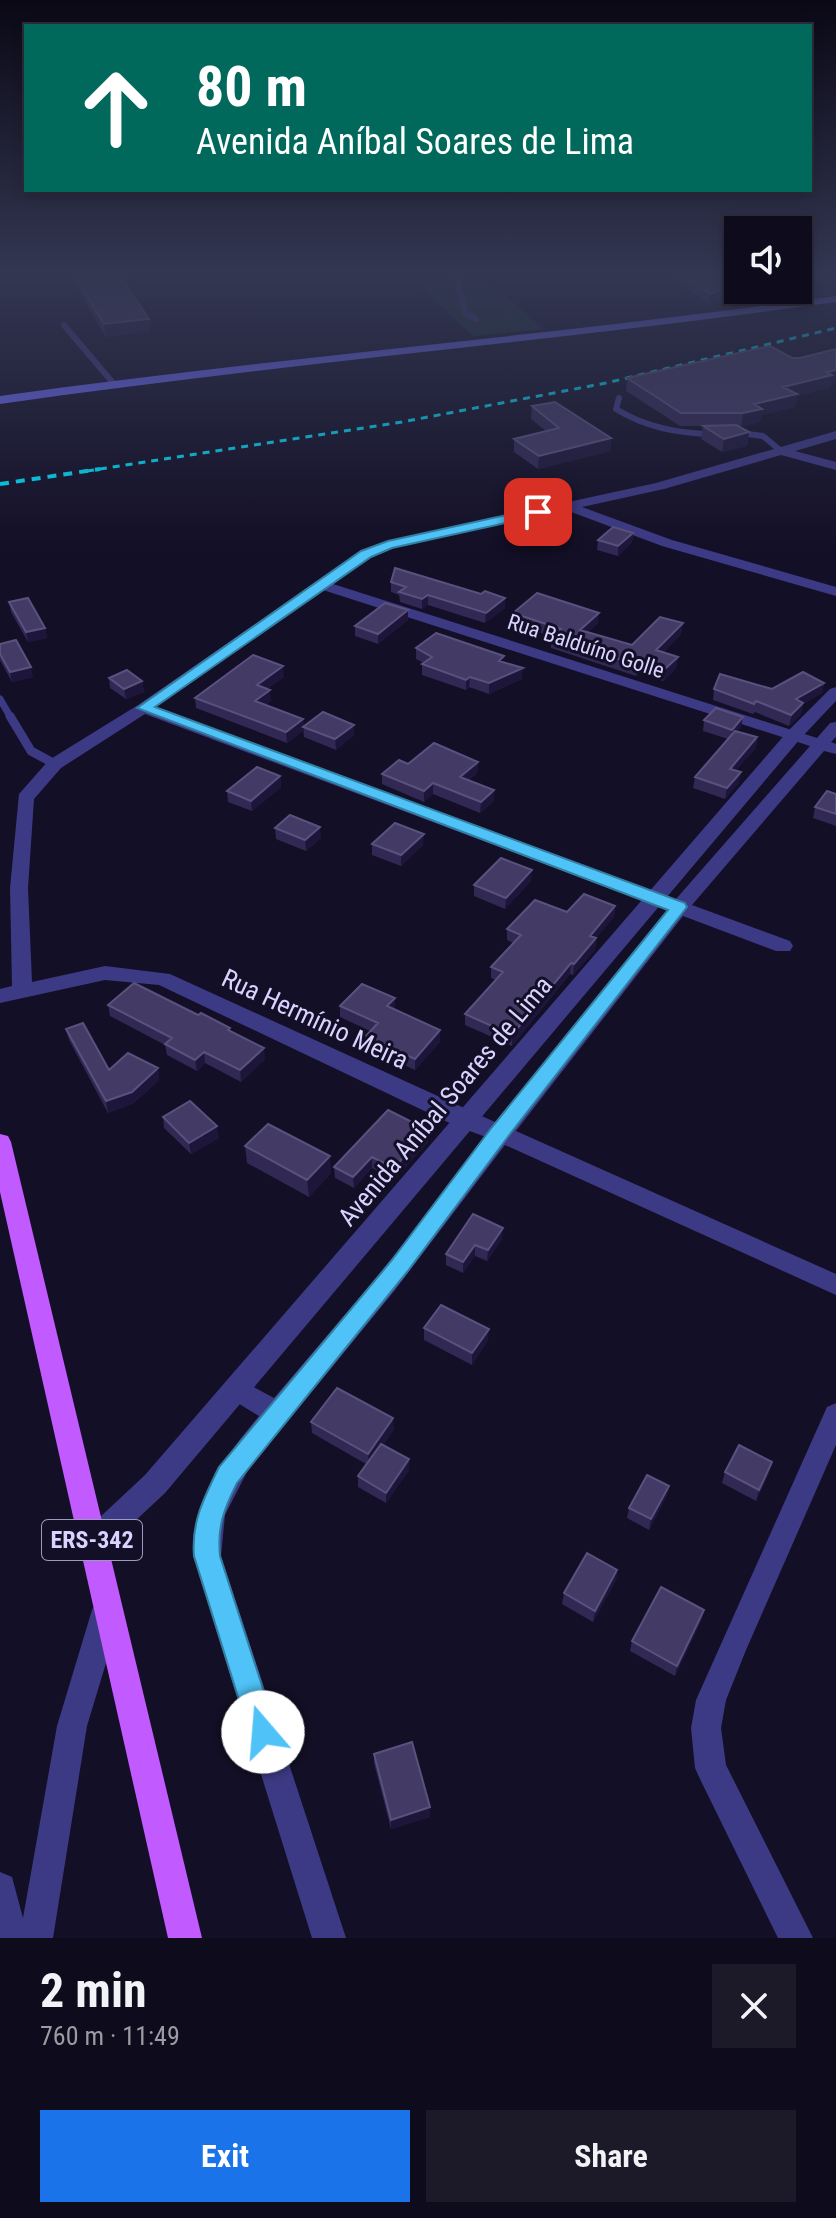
<!DOCTYPE html>
<html lang="en">
<head>
<meta charset="utf-8">
<style>
  body { margin:0; font-family:"Roboto Condensed",sans-serif; background:#1c1929; color:#f1f3f6; height:100vh; display:flex; flex-direction:column; font-size:30px; white-space:nowrap }
  * { box-sizing:border-box; margin:0 }
  p { font-size:26px; color:#9b9ba3 }
  .icon { flex:none; width:44px; height:44px; fill:none; stroke:currentColor; stroke-width:2; stroke-linecap:round; stroke-linejoin:round }
  .map { position:relative; height:1938px; overflow:hidden }
  .side { display:flex; flex-direction:column; background:#0e0b1c; flex:1 }
  .side>* { flex:none }
  .banner { position:absolute; left:24px; top:24px; width:788px; height:168px; border-radius:0px; box-shadow:0 4px 12px #0003,0 0 0 2px #2e2b3b; background:#00695c; color:#fff; overflow:hidden }
  .buttons { position:absolute; left:724px; top:216px; display:grid; gap:16px }
  .buttons a { display:grid; place-items:center; width:88px; height:88px; border-radius:0px; background:#0e0b1c; box-shadow:0 4px 12px #0003,0 0 0 2px #2e2b3b; font-size:40px }
  .pin { position:absolute; display:grid; place-items:center; width:68px; height:68px; color:#fff; margin:-34px; border-radius:16px; box-shadow:0 4px 12px #0006 }
  .me { position:absolute; width:88px; margin:-44px; rotate:342deg; stroke-linejoin:round; filter:drop-shadow(0 0 6px #0008) }
  .turn { display:flex; align-items:center; gap:28px; height:168px; padding:0 40px; font-size:36px }
  .turn .icon { width:104px; height:104px; stroke-width:2.5 }
  .turn b { display:block; font-size:56px; line-height:68px }
  .round { display:grid; place-items:center; flex:none; width:84px; height:84px; border-radius:0px; background:#1c1929 }
  .head { display:flex; align-items:center; justify-content:space-between; height:136px; padding:0 40px }
  h1 { font-size:48px; font-weight:700; line-height:60px }
  .cta { display:flex; gap:16px; margin-top:auto; padding:16px 40px }
  .cta a { flex:1; height:92px; border-radius:0px; background:#1a73e8; color:#fff; font-size:32px; font-weight:700; line-height:92px; text-align:center }
  .cta a+a { background:#1c1929; color:#f1f3f6 }
  .map>svg:first-child { display:block }
  .green { fill:#12302f }
  .lines { fill:none; stroke-linecap:round; stroke-linejoin:round }
  .service-far2 { stroke:#3d3a85; stroke-width:6 }
  .service-far1 { stroke:#3d3a85; stroke-width:7 }
  .service { stroke:#3d3a85; stroke-width:9 }
  .minor { fill:#3d3a85; fill-rule:evenodd }
  .tertiary { fill:#3d3a85; fill-rule:evenodd }
  .secondary { fill:#6f6bff; fill-rule:evenodd }
  .primary { fill:#c25bff; fill-rule:evenodd }
  .rail-far1 { stroke:#00e5ff; stroke-width:3; stroke-dasharray:7 6; stroke-linecap:butt }
  .rail { stroke:#00e5ff; stroke-width:4; stroke-dasharray:9 7; stroke-linecap:butt }
  .wall { fill:#312854 }
  .shaded-wall { fill:#1d163a }
  .building { fill:#433a66; stroke:#5a527e; stroke-width:2 }
  .route { fill:#4fc3f7; stroke:#337fa1; stroke-width:2 }
  .labels { text-anchor:middle; dominant-baseline:central; stroke-width:6; stroke-linejoin:round; paint-order:stroke }
  .far-street-label { font-size:22px; fill:#d9d4ff; stroke:#130f26 }
  .shield { fill:#130f26; stroke:#9e99be; stroke-width:2 }
  .shield-label { font-size:24px; font-weight:bold; fill:#d9d4ff }
  .street-label { font-size:26px; fill:#d9d4ff; stroke:#130f26 }
</style>
</head>
<body>
<div class="map">
<svg width="836" height="1938" viewBox="0 0 836 1938">
  <rect width="100%" height="100%" fill="#130f26"/>
  <path class="green" d="M408,275H483L543,329L473,336Z"/>
  <g class="lines">
    <path class="service-far2" d="M456,275L466,314L476,319
      M64,325L113,383
      M619,398L616,409C645,427 681,434 715,434
      M739,433L763,436L781,451"/>
    <path class="service-far1" d="M0,699L11,718"/>
    <path class="service" d="M10,716L31,751L55,764"/>
    <path class="minor" d="M836,431V439L795,451L836,462V470L781,455L664,489L582,507L672,540L836,587V596L662,546L566,510L392,548L371,557L333,584L817,738L830,723L836,722V737L831,742L836,744V754L824,751L692,905L790,941L793,946L790,951H776L683,916L516,1131L836,1274V1295L505,1145L395,1290L248,1470L225,1515L221,1556L346,1938H312L193,1556C194,1499 224,1458 259,1416L228,1397L224,1389L228,1381L237,1378L274,1398L378,1276L486,1137L456,1126L159,985L105,980L0,1003V989L12,986L10,888L19,794L49,760L138,705L361,551L388,541L656,483ZM323,590L810,746L676,899L156,707ZM145,714L667,910L497,1123L170,974L105,966L32,982L28,888L34,799L61,768Z
      M836,1403V1445L746,1650L726,1700L721,1728L726,1765L813,1938H778L700,1779L695,1768L691,1728L696,1700L827,1407Z
      M107,1596L117,1600L122,1610L87,1726L53,1938H0V1872L12,1877L23,1918L57,1726L92,1610L97,1600Z"/>
    <path class="tertiary" d="M836,687V701L800,739L165,1493L103,1551L93,1555L83,1551L79,1542L83,1533L145,1475L788,731L830,689Z"/>
    <path class="secondary" d="M836,296V302C558,341 278,364 0,404V396C278,357 558,335 836,296Z"/>
    <path class="primary" d="M0,1134L8,1136L11,1142L202,1938H168L0,1192Z"/>
    <path class="rail-far1" d="M87,471L402,422L606,383L836,328"/>
    <path class="rail" d="M0,484L100,469"/>
  </g>
  <path class="wall" d="M69,275H119L149,319L150,331L106,337Z
    M669,275H738V289L733,302L717,301L709,305Z
    M836,349V382L831,383L830,388L797,396L795,407L761,415L760,422L739,427L749,432L747,446L722,452L701,439L703,426H680L626,391L627,378L792,358H800Z
    M532,406L611,438L610,451L538,469L514,452V439L546,431L531,419Z
    M633,533L632,542L618,556L597,550L598,540Z
    M391,582L505,598V608L485,623L428,605L422,609L400,602L399,595L391,592Z
    M9,602L45,628L47,638L28,642L11,612Z
    M408,610V620L378,644L355,636V626Z
    M513,613L598,623L588,632L632,645L683,623L681,634L663,653L678,657L676,668L663,681L639,673L636,676L551,648V638L553,637L512,624Z
    M0,644L33,677L12,682L0,660Z
    M416,648L504,662L522,679L489,694L469,687L466,690L422,675V664L424,663L416,659Z
    M284,677L267,689L271,701L265,705L303,719L304,730L287,743L196,708L195,698Z
    M109,678L142,681L144,692L126,699L110,688Z
    M824,683L822,693L803,704L801,714L789,726L755,712L753,714L713,700L714,689H772Z
    M704,720L741,727L737,732L757,737L756,748L736,770L739,783L725,799L693,788L695,777L728,739L703,731Z
    M303,727L354,735L336,750L304,737Z
    M478,762L477,773L469,780L494,790V801L480,813L433,794L424,802L382,784V774L408,764Z
    M280,776L281,787L252,811L228,802L227,791Z
    M836,794V826L813,818L815,807Z
    M275,828L321,838L306,851L276,839Z
    M372,844L423,845L401,866L372,855Z
    M531,881L505,909L474,896V885Z
    M615,906L614,917L596,938L595,950L573,975L570,974L512,1046L465,1025V1014L496,980L491,978V967L513,943L507,940V929L567,912Z
    M108,1005L198,1015L231,1031L265,1059L241,1082L205,1063L197,1071L167,1055L165,1045L110,1016Z
    M340,1006L395,1009L440,1030V1042L415,1070L366,1047V1036L370,1031L340,1017Z
    M66,1029L109,1070L158,1068L159,1080L134,1103L108,1113L69,1040Z
    M163,1117L219,1138L191,1154L164,1128Z
    M428,1142L394,1180L372,1168L354,1188L335,1178L334,1167Z
    M245,1146L331,1173L309,1197L247,1163Z
    M473,1214L502,1239L487,1261L475,1256L463,1273L446,1265V1254Z
    M424,1328L488,1340L472,1365L424,1340Z
    M311,1422L394,1429L383,1445L409,1459V1470L386,1503L358,1487V1476L366,1464L312,1433Z
    M725,1472L769,1473L756,1501L722,1483Z
    M669,1486L666,1497L649,1530L627,1518L629,1508Z
    M617,1570L616,1580L593,1622L562,1604L564,1593Z
    M704,1610L701,1621L675,1676L630,1651L632,1641Z
    M374,1754L430,1817L391,1829L374,1763Z"/>
  <path class="shaded-wall" d="M738,281V289L733,302L734,292Z
    M719,290L717,301L709,305L710,294Z
    M744,290H763L744,293Z
    M149,319L150,331L106,337L104,324Z
    M836,370V382L831,383L830,388L797,396L795,407L761,415L760,422L741,427L743,413L754,404L783,387Z
    M749,432L747,446L722,452L724,439Z
    M611,438L610,451L538,469L539,456Z
    M633,533L632,542L618,556V546Z
    M428,595V605L422,609V599Z
    M505,598V608L485,623L486,613Z
    M408,610V620L378,644V634Z
    M599,613L598,623L579,640L580,630Z
    M683,623L681,634L655,661L656,650Z
    M45,628L47,638L28,642L26,632Z
    M678,657L676,668L663,681L664,670Z
    M640,663L639,673L636,676L638,665Z
    M283,666L284,677L257,696V685Z
    M31,667L33,677L12,682L10,672Z
    M523,668L522,679L489,694V683Z
    M470,677L469,687L466,690V680Z
    M142,681L144,692L126,699L124,689Z
    M824,683L822,693L803,704L801,714L789,726L796,699Z
    M270,690L271,701L256,711L255,701Z
    M743,717L741,727L730,740L732,730Z
    M303,719L304,730L287,743L286,732Z
    M354,725V735L336,750L335,739Z
    M757,737L756,748L729,779L730,769Z
    M478,762L477,773L460,787V777Z
    M741,772L739,783L725,799L727,788Z
    M280,776L281,787L252,811L251,801Z
    M433,783V794L424,802V791Z
    M494,790V801L480,813L481,802Z
    M320,827L321,838L306,851L305,840Z
    M424,834L423,845L401,866V855Z
    M532,870L531,881L505,909L506,898Z
    M615,906L614,917L589,947L590,936Z
    M596,938L595,950L573,975L574,964Z
    M571,963L570,974L512,1046V1035Z
    M395,998V1009L387,1018V1006Z
    M440,1030V1042L415,1070V1059Z
    M264,1048L265,1059L241,1082L240,1070Z
    M204,1052L205,1063L197,1071L195,1060Z
    M158,1068L159,1080L134,1103L108,1113L106,1101Z
    M217,1126L219,1138L191,1154L189,1143Z
    M428,1130V1142L394,1180V1168Z
    M330,1156L331,1173L309,1197L307,1180Z
    M372,1157V1168L354,1188L353,1177Z
    M503,1228L502,1239L487,1261L488,1250Z
    M475,1245V1256L463,1273V1262Z
    M489,1329L488,1340L472,1365V1353Z
    M393,1418L394,1429L369,1465L368,1454Z
    M409,1459V1470L386,1503V1493Z
    M772,1462L769,1473L756,1501L759,1490Z
    M669,1486L666,1497L649,1530L651,1519Z
    M617,1570L616,1580L593,1622L595,1611Z
    M704,1610L701,1621L675,1676L677,1666Z
    M430,1807V1817L391,1829V1820Z"/>
  <path class="building" d="M74,275H119L149,319L104,324Z
    M684,275H738V281L734,292L719,290L710,294Z
    M770,346L792,358H800L836,349V370L827,372L832,375L783,387L797,394L754,404L762,409L743,413H681L627,378Z
    M555,402L611,438L539,456L514,439L559,428L532,406Z
    M736,425L749,432L724,439L703,426Z
    M613,527L633,533L618,546L598,540Z
    M395,568L481,594L485,591L505,598L486,613L428,595L422,599L399,592L406,587L391,582Z
    M537,593L599,613L580,630L632,645L660,617L683,623L656,650L678,657L664,670L640,663L638,665L551,638L561,629L513,613Z
    M28,598L45,628L26,632L9,602Z
    M385,603L408,610L378,634L355,626Z
    M436,633L504,656L499,661L523,668L489,683L470,677L466,680L422,664L432,657L416,648Z
    M16,640L31,667L10,672L0,654V644Z
    M253,655L283,666L257,685L270,690L255,701L303,719L286,732L195,698Z
    M127,670L142,681L124,689L109,678Z
    M803,672L824,683L796,699L803,703L791,715L756,701L754,704L714,689L720,674L772,689Z
    M716,708L743,717L732,730L704,720Z
    M323,712L354,725L335,739L303,727Z
    M735,731L757,737L730,769L741,772L727,788L695,777Z
    M434,743L478,762L460,777L494,790L481,802L433,783L424,791L382,774L399,760L408,764Z
    M257,767L280,776L251,801L227,791Z
    M827,791L836,794V814L815,807Z
    M290,815L320,827L305,840L275,828Z
    M395,823L424,834L401,855L372,844Z
    M501,858L532,870L506,898L474,885Z
    M584,894L615,906L590,936L596,938L574,964L571,963L512,1035L465,1014L503,972L491,967L521,935L507,929L535,900L567,912Z
    M134,983L198,1015L201,1013L230,1028L228,1030L264,1048L240,1070L204,1052L195,1060L165,1044L172,1038L108,1005Z
    M362,984L395,998L387,1006L440,1030L415,1059L366,1036L378,1023L340,1006Z
    M83,1023L109,1070L128,1053L158,1068L132,1092L106,1101L66,1029Z
    M190,1101L217,1126L189,1143L163,1117Z
    M388,1110L428,1130L394,1168L372,1157L353,1177L334,1167Z
    M268,1124L330,1156L307,1180L245,1146Z
    M473,1214L503,1228L488,1250L475,1245L463,1262L446,1254Z
    M441,1305L489,1329L472,1353L424,1328Z
    M337,1388L393,1418L368,1454L311,1422Z
    M381,1444L409,1459L386,1493L358,1476Z
    M739,1445L772,1462L759,1490L725,1472Z
    M647,1475L669,1486L651,1519L629,1508Z
    M587,1553L617,1570L595,1611L564,1593Z
    M661,1587L704,1610L677,1666L632,1641Z
    M412,1742L430,1807L391,1820L374,1754Z"/>
  <linearGradient id="sky" x2="0" y2="1"><stop stop-color="#0a0815"/><stop offset="0.5" stop-color="#333752"/><stop offset="1" stop-color="#333752" stop-opacity="0"/></linearGradient>
  <rect width="836" height="547" fill="url(#sky)"/>
  <path class="route" d="M538,508L544,512L542,515L392,548L371,557L155,707L685,903L687,907L507,1138L407,1272L237,1483C224,1509 217,1527 220,1556L277,1732L273,1742L263,1746L253,1742L249,1732L194,1556C191,1522 204,1498 219,1467L392,1260L492,1127L668,910L137,708L361,551L388,541Z"/>
  <g class="labels">
    <g class="far-street-label">
      <text transform="translate(586 646) rotate(18)">Rua Balduíno Golle</text>
    </g>
    <rect class="shield" x="42" y="1520" width="100" height="40" rx="6"/>
    <g class="shield-label">
      <text x="92" y="1540">ERS-342</text>
    </g>
    <g class="street-label">
      <text transform="translate(315 1019) rotate(25)">Rua Hermínio Meira</text>
      <text transform="translate(445 1101) rotate(-50)">Avenida Aníbal Soares de Lima</text>
    </g>
  </g>
</svg>
<div class="buttons">
<a><svg class="icon" aria-label="sound" viewBox="0 0 24 24"><path d="M4 9h4l5-4v14l-5-4H4zM17 9q2 3 0 6"/></svg></a>
</div>
<div class="pin" style="left:538px;top:512px;background:#d93025"><svg class="icon" aria-label="arrive" viewBox="0 0 24 24"><path d="M6 21V4h12l-3 4 3 4H6"/></svg></div>
<svg class="me" style="left:263px;top:1732px" viewBox="-20 -20 40 40"><circle r="19" fill="#fff"/><path d="M0-13L10 11 0 6-10 11z" fill="#4fc3f7"/></svg>
<div class="banner">
<div class="turn"><svg class="icon" aria-label="ahead" viewBox="0 0 24 24"><path d="M12 20V5M6 11l6-6 6 6"/></svg><div><b>80 m</b>Avenida Aníbal Soares de Lima</div></div>
</div>
</div>
<section class="side">
<div class="head"><div><h1>2 min</h1><p>760 m · 11:49</p></div><a class="round"><svg class="icon" aria-label="close" viewBox="0 0 24 24"><path d="M6 6l12 12M18 6L6 18"/></svg></a></div>
<div class="cta"><a>Exit</a><a>Share</a></div>
</section>
</body>
</html>
